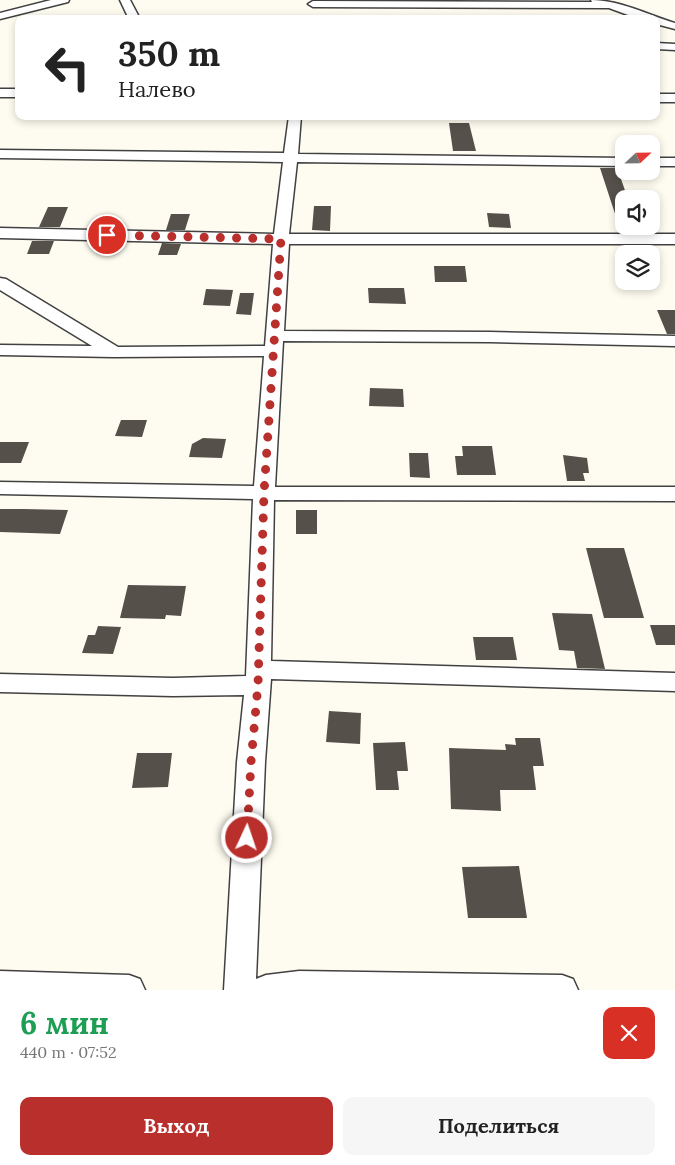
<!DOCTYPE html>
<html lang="ru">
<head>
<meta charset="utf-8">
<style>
  body { margin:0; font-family:Lora,serif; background:#f6f6f6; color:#222; height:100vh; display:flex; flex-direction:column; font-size:19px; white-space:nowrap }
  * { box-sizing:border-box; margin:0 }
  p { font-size:16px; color:#767676 }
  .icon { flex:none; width:28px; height:28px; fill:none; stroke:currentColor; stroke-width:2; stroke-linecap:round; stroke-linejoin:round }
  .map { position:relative; height:990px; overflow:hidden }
  .drawer { display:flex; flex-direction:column; background:#fff; flex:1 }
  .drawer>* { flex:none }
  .guide { position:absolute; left:15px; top:15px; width:645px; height:105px; border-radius:10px; box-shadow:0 2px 8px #0003; background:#fff; color:#222; overflow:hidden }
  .needle { width:32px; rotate:68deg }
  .fabs { position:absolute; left:615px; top:135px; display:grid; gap:10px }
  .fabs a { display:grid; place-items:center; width:45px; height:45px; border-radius:10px; background:#fff; box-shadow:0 2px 8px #0003; font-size:25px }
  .pin { position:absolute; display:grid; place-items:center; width:42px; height:42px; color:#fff; margin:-21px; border:2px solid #fff; border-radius:50%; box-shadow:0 1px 5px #0007 }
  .me { position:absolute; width:55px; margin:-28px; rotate:3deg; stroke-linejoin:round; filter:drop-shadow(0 0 4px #0008) }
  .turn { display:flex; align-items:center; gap:18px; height:105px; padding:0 20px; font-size:22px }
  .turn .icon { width:65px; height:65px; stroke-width:2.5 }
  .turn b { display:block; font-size:35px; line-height:42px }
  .round { display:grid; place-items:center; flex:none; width:52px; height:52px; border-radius:10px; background:#f6f6f6 }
  .headline { display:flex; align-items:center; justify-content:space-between; height:85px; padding:0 20px }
  h1 { font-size:30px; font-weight:700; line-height:38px; color:#1e9e55 }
  .button { display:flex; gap:10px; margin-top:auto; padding:10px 20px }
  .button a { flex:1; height:58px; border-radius:10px; background:#b82f2c; color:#fff; font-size:20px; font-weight:700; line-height:58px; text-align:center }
  .button a+a { background:#f6f6f6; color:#222 }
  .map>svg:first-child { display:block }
  .building { fill:#56504b }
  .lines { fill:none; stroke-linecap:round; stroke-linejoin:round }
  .minor-casing { stroke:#414141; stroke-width:3 }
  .minor { fill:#fff; fill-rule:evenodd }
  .route { stroke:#b82f2c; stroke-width:9; stroke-dasharray:0 16.2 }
</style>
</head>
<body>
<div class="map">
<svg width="675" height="990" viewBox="0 0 675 990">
  <rect width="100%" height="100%" fill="#fefcf0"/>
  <path class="building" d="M449,123H469L476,151H453Z
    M600,168H617L620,176L628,199H624V231L621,232Z
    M314,206H331L330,231L312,230Z
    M48,207H68L60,227H39Z
    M487,213L509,214L511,228L489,227Z
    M171,214H190L185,230H166Z
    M32,241H54L49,254H27Z
    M162,243L181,244L177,255H158Z
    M434,266H465L467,282H435Z
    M368,288H404L406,304L369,303Z
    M206,289L233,290L230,306L203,305Z
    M240,293H254L251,315L236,314Z
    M657,310H675V334H667Z
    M370,388L403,389L404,407L369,406Z
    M121,420H147L142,437L115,436Z
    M203,438L226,439L222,458L189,457L192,444Z
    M0,442H29L21,463H0Z
    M462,446H492L496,475H457L455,456H463Z
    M409,453H428L430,478L410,477Z
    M563,455L587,458L589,473H583L585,481H567Z
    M0,509H24L68,510L60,534L0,532Z
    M296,510H317V534H296Z
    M586,548H624L644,618H604Z
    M128,585L186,586L181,616L166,615L165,619L120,618Z
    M552,613L592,614L605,669L577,668L574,651L559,650Z
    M650,625H675V645H656Z
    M98,626L121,627L113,654L82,653L88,635H95Z
    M473,637H513L517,660H476Z
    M329,711L361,713L360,744L326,742Z
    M515,738H540L544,766H533L536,790H500L501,811L451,809L449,748L506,750L505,744L516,745Z
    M405,742L408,771H397L399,790H376L373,743Z
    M137,753H172L168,787L132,788Z
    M519,866L527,918H468L462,867Z"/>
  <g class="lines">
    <defs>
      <path id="minor" d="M51,0H69L68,2L0,19V13Z
        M120,0H130L140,19H129Z
        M591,0C620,0 648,15 675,23V29L656,24V19H639L609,8L313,7L308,4L313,1L592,2Z
        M656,43L675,44V50L656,49Z
        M0,89H19V97H0Z
        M656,94H675V102H656Z
        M289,116H301L298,154L624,158V166L297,162L289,234H675V244H289L284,331L490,332L675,336V346L490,342L283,341L275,487H675V501L274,500L271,661L675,673V691L271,679L265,762L256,979L266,975L299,971L562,975L573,979L578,990H224L237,762L244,695L173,696L0,692V674L173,678L246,676L253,499L0,494V482L254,486L264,356L114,357L0,355V345L92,346L0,290V278L6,279L118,347L265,346L273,244L0,238V228L274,234L283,162L0,158V150L284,153Z
        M651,158H675V166H651Z
        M0,971L129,975L140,979L145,990H0Z"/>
    </defs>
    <use href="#minor" class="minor-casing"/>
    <use href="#minor" class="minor"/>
  </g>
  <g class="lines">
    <path class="route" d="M107,235L281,239L264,493L258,685L251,762L247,838"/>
  </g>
</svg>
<div class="fabs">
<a><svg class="needle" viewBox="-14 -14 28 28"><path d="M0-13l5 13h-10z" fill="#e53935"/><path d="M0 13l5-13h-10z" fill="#767676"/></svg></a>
<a><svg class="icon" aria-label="sound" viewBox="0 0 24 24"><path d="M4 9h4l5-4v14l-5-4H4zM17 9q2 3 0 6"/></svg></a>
<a><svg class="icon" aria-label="layers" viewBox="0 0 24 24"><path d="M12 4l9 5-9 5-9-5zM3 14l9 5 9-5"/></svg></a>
</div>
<div class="pin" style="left:107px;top:235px;background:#d93025"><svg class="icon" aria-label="arrive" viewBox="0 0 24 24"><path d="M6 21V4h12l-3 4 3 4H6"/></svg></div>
<svg class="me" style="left:247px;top:838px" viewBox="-20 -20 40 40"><circle r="17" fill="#b82f2c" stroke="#fff" stroke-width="3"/><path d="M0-11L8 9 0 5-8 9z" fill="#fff"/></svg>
<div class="guide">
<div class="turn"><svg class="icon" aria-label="left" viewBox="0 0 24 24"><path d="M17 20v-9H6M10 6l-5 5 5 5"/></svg><div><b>350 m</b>Налево</div></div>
</div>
</div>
<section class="drawer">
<div class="headline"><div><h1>6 мин</h1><p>440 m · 07:52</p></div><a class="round" style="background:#d93025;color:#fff"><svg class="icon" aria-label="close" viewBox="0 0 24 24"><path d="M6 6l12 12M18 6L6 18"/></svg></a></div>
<div class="button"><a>Выход</a><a>Поделиться</a></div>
</section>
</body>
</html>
